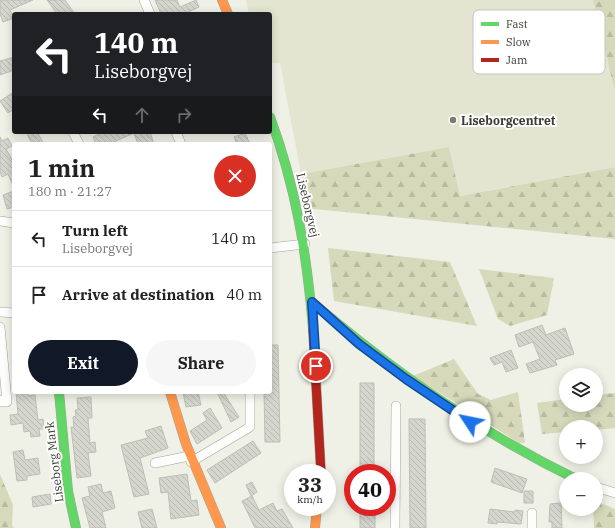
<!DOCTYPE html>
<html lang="en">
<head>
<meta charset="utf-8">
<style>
  body { margin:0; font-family:"IBM Plex Serif",serif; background:#f6f6f6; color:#222; height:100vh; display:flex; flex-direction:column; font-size:15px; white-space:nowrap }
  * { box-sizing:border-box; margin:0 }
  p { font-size:13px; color:#767676 }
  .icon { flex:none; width:22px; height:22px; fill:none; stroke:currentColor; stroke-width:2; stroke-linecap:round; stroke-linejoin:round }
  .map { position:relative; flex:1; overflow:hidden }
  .sheet { position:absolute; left:12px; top:142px; width:260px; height:252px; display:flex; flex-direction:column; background:#fff; border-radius:4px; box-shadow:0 2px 10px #0003 }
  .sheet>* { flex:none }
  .guide { position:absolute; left:12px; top:12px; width:260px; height:122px; border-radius:4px; box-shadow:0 2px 10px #0003; background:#202124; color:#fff; overflow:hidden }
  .tools { position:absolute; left:559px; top:368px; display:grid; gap:8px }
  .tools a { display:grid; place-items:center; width:44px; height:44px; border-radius:50%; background:#fff; box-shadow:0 2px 10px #0003; font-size:20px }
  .speed { position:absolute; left:284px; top:464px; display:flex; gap:8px; font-size:20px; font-weight:700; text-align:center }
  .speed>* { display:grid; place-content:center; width:52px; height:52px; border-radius:50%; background:#fff; box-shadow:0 2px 10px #0003; line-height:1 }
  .speed small { font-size:10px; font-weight:400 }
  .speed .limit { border:6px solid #d22; background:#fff; color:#111 }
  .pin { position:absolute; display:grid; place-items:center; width:34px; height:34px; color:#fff; margin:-17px; border:2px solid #fff; border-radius:50%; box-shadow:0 1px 4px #0007 }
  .me { position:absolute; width:44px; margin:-22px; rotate:304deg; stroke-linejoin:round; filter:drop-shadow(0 0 3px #0008) }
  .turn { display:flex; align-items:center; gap:14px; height:84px; padding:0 16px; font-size:18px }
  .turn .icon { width:52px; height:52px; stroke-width:2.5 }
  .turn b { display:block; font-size:28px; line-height:34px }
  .lanes { display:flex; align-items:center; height:38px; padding:0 16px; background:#0003; justify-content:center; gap:20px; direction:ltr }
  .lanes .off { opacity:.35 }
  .round { display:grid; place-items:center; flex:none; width:42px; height:42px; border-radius:21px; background:#f6f6f6 }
  .head { display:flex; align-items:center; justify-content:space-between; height:68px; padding:0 16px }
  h1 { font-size:24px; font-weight:700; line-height:30px }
  .cta { display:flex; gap:8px; margin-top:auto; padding:8px 16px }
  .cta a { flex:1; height:46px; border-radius:24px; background:#111827; color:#fff; font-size:16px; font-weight:700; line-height:46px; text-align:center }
  .cta a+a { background:#f6f6f6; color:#222 }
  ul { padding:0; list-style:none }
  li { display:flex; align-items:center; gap:12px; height:56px; padding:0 16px; border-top:1px solid #e0e0e0 }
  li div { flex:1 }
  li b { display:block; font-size:15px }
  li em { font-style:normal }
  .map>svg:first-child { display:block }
  .grass { fill:#e4e5d1 }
  .forest { fill:url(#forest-firs) }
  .building { fill:url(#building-back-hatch); stroke:#bdbeb6 }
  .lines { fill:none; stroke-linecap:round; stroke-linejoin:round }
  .street-casing { stroke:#a3a39c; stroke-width:10 }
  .fast-casing { stroke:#a3a39c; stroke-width:10 }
  .slow-casing { stroke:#a3a39c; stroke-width:10 }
  .jam-casing { stroke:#a3a39c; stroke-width:10 }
  .street { stroke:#fdfdfb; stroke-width:9 }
  .fast { stroke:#63d668; stroke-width:9 }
  .slow { stroke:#ff974d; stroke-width:9 }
  .jam { stroke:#b3261e; stroke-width:9 }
  .route-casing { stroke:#114b97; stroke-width:10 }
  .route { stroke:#1a73e8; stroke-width:7 }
  .poi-dot { fill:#7a7b72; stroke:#fff; stroke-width:1.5 }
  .labels { text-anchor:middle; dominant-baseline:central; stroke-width:4; stroke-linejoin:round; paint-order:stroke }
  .poi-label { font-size:12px; font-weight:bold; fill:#3b3b34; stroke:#fff; text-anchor:start }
  .street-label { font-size:12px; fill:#3b3b34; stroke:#fff }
  .key { fill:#fff; stroke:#c4c4c2; stroke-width:1 }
  .key-label { font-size:11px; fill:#3b3b34 }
</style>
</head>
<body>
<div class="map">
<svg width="615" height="528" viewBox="0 0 615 528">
  <defs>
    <pattern id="forest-firs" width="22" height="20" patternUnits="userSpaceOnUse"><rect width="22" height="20" fill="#d7d9bb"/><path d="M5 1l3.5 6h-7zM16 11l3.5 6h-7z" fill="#b9bba1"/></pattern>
    <pattern id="building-back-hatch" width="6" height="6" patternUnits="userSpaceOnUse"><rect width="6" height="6" fill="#d5d6cd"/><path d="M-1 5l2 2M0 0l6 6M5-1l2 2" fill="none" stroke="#b8b9b1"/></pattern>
  </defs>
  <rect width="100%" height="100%" fill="#f0f1e6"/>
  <path class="grass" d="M246,0H593L615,92V167L459,196L449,147L301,174L280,63H270V14H249Z"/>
  <path class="forest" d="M593,0H615V92Z
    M449,147L460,196L615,167V239L304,208L301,174Z
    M328,248L450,262L477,326L334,301Z
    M479,269L554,278L547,315L510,326L498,319Z
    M454,359L478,394L491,400L518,392L525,442L523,443H519L413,376Z
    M615,393V428L596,430V427H566V432L542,434L537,403L566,399V405H596V395Z
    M0,474L13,505L12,525L14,528H0Z
    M596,501L615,509V528H594L593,509H596Z"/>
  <path class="building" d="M0,0H33L10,10L14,18L3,22L0,14Z
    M47,0H65L75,14H57Z
    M155,0H177L180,7L196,0L199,7L184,14H161Z
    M14,57V70L0,75V61Z
    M14,92V109L8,113L0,101Z
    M26,132H37L44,144H32Z
    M103,132H150L154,144H138L134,133L109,144H96L93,137Z
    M245,133L250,144H237L234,137Z
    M0,137L2,141L8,138L12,146L6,149L14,163V188L8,174L2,177L0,172Z
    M14,191V207L7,209L3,195Z
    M542,325L546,335L565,328L574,354L555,360L557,365L530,373L526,364L540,359L533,342L519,347L515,335Z
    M270,345H278L280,442H265L264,392H270Z
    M511,350L518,368L506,372L502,362L494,365L490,358Z
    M360,383H374V473H360Z
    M16,392H28V396L35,395L38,420L43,419L44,429H39L40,436L31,437L30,431L24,432L23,423L11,425L10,415L18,414Z
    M183,392H198L201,405L186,407Z
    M217,392H223L239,417L231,422Z
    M91,397L92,418H88L90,443L95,442L96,452L88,453L91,476L77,478L71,427H74L73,417L76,416L75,410H78L77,398Z
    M210,408L222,428L197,444L190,431L207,420L203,413Z
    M409,419H425L426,528H410Z
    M161,426L168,448L140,458L149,494L134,497L121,445L148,438L145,431Z
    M253,441L261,453L215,483L207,470Z
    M23,450L25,460L38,458L40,474L27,476V480L17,481L13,452Z
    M495,468L527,479L522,493L491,482Z
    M187,474L191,501L197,500L199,515L171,519L168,492L161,493L159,478Z
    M252,482L257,492L251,496L246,485Z
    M101,484L103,493L111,491L115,508L102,512L106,528H90L82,498L90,496L88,487Z
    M524,491H533V503H524Z
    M50,494L51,504L33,507L32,497Z
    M252,496L259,510L273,503L277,511L282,509L293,528H255L242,501Z
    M561,503L562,528H552V522H549L550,504Z
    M360,507H375V528H360Z
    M152,509L157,528H142L138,512Z
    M490,509L515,512V510L523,511L521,524L497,522V524L488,523Z"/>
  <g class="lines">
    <defs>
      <path id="street" d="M144,0L150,14
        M73,132L79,144
        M176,132L181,144
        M0,221L14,223
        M270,248L305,244
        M0,312L14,313
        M0,327L7,402H0V400
        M191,462L250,427V392
        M155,463L189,456
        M596,487L615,493
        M395,528L396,406
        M532,528V513"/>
      <path id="fast" d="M270,117C296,187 307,255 313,329
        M312,302C394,372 479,432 576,479
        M59,392L68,491L76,528"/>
      <path id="slow" d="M222,0L228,14
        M170,392L186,444L221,528
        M315,528L317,507"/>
      <path id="jam" d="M313,329L321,473"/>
    </defs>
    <use href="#street" class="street-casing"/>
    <use href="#fast" class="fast-casing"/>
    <use href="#slow" class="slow-casing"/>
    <use href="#jam" class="jam-casing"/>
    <use href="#street" class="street"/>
    <use href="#fast" class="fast"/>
    <use href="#slow" class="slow"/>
    <use href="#jam" class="jam"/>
  </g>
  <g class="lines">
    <defs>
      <path id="route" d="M316,366L312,302L359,344L406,379L470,422"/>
    </defs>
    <use href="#route" class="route-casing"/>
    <use href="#route" class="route"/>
  </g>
  <circle class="poi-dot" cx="453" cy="120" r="4"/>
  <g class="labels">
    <g class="poi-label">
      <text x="461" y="120">Liseborgcentret</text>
    </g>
    <g class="street-label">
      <text transform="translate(308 205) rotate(77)">Liseborgvej</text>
      <text transform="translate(54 462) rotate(-97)">Liseborg Mark</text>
    </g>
  </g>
  <rect x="473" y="10" width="132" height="64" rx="6" class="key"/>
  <rect x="481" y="22" width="18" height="4" fill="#63d668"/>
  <rect x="481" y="40" width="18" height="4" fill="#ff974d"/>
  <rect x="481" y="58" width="18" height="4" fill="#b3261e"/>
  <g class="key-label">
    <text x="506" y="28">Fast</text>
    <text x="506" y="46">Slow</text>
    <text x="506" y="64">Jam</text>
  </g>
</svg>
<div class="tools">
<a><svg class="icon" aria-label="layers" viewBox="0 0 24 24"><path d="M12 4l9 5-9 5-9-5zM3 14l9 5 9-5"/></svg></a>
<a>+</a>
<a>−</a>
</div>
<div class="speed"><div>33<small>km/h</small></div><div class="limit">40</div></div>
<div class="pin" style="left:316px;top:366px;background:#d93025"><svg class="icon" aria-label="arrive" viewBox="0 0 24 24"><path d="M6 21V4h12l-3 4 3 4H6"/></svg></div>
<svg class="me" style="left:470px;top:422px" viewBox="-20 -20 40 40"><circle r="19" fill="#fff"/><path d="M0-13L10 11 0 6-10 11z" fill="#1a73e8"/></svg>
<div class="guide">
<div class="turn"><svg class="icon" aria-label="left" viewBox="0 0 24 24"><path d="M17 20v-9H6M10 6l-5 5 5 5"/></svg><div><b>140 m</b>Liseborgvej</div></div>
<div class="lanes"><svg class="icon" aria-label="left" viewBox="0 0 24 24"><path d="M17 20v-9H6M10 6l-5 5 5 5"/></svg><svg class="icon off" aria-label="ahead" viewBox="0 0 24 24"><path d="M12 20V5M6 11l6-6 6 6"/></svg><svg class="icon off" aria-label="right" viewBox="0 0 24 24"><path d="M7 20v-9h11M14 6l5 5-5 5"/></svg></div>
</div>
<section class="sheet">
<div class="head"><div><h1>1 min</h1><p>180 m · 21:27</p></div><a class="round" style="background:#d93025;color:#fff"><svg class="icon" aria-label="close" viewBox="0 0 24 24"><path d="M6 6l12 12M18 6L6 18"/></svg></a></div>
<ul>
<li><svg class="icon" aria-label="left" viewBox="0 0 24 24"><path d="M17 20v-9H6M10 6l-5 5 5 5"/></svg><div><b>Turn left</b><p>Liseborgvej</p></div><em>140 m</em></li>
<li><svg class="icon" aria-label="arrive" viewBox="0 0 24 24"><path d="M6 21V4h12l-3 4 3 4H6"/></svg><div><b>Arrive at destination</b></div><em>40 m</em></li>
</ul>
<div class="cta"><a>Exit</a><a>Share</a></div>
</section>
</div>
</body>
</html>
